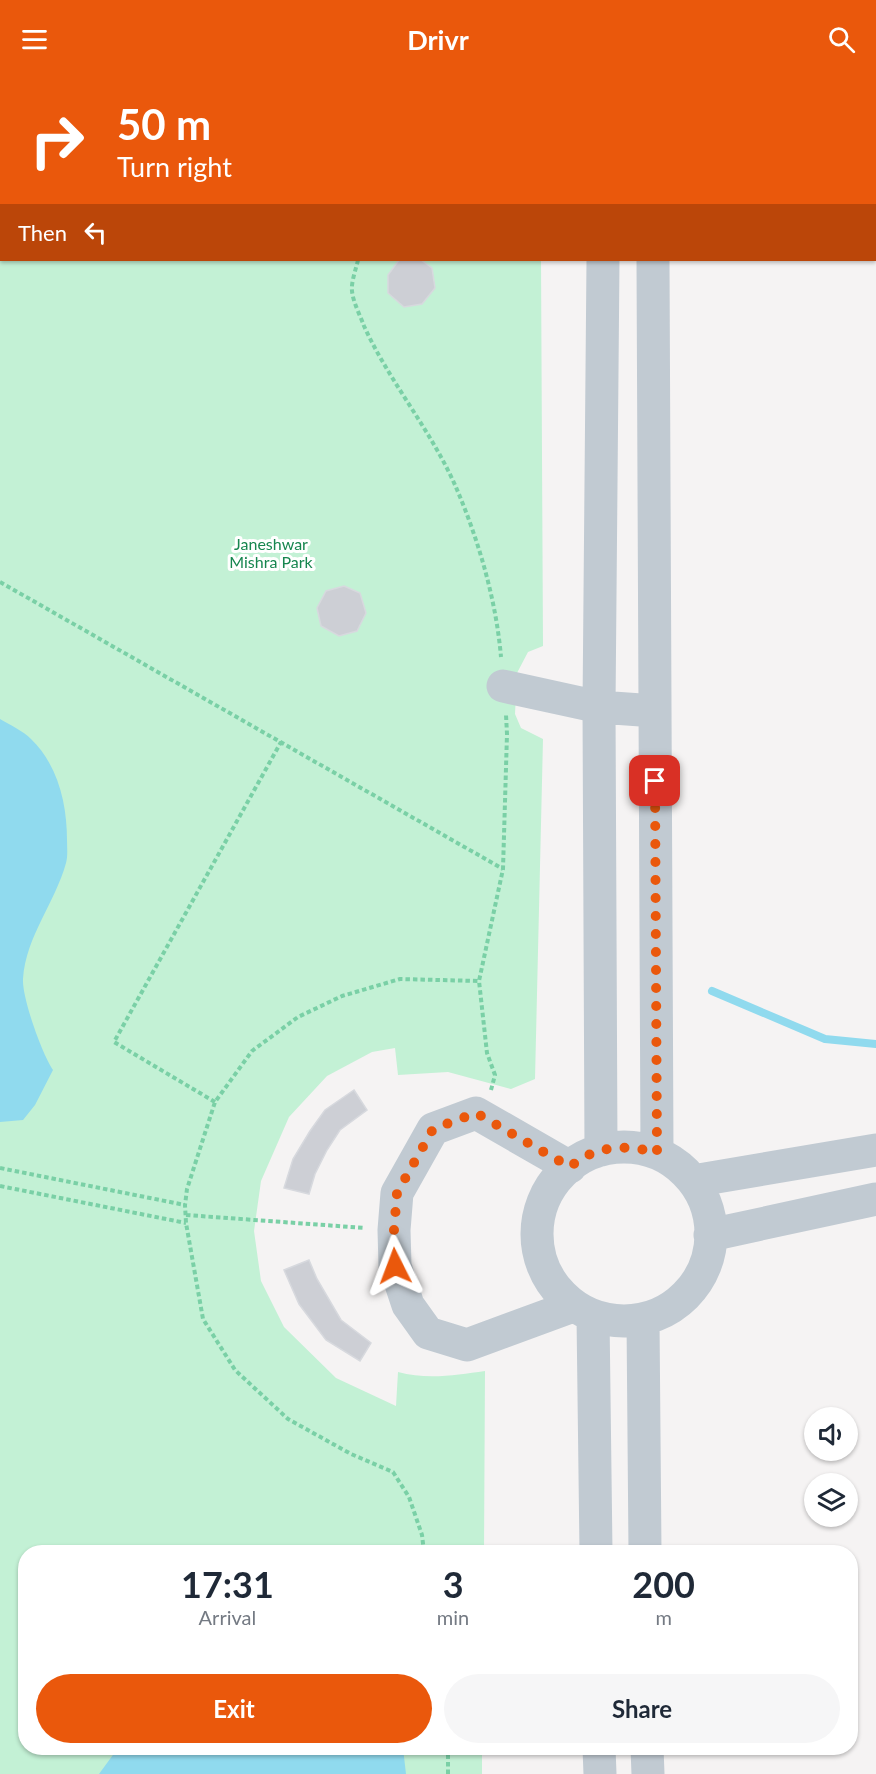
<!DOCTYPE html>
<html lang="en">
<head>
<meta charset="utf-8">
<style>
  body { margin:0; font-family:Lato,sans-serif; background:#f6f6f7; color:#1f2937; height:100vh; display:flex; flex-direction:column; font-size:22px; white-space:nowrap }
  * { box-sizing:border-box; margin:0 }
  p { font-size:20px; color:#747a83 }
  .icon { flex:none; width:33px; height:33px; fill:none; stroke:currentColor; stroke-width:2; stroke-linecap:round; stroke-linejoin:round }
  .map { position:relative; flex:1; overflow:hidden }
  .drawer { position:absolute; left:18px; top:1467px; width:840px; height:210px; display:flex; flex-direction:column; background:#fff; border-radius:24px; box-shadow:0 2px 4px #0004 }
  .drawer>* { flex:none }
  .top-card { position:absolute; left:0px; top:0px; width:876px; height:183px; box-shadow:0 2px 4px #0004; background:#ea580c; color:#fff; overflow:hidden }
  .buttons { position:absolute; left:804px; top:1329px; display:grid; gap:12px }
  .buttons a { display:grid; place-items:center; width:54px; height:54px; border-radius:50%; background:#fff; box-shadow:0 2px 4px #0004; font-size:30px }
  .pin { position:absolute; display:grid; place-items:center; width:51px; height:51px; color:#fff; margin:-26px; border-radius:12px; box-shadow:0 3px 9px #0006 }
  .me { position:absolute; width:66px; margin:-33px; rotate:357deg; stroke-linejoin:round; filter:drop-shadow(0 0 4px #0008) }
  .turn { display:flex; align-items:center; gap:21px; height:126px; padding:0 18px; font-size:27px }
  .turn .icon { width:78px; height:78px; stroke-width:2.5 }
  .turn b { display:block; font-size:42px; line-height:51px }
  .then { display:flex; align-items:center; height:57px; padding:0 18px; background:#0003; gap:12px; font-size:22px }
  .eta { display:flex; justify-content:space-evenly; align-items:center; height:102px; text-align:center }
  .eta b { font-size:36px; font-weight:700; line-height:42px }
  .button { display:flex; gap:12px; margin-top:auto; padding:12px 18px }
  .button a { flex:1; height:69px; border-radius:36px; background:#ea580c; color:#fff; font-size:24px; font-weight:700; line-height:69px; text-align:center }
  .button a+a { background:#f6f6f7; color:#1f2937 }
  header { display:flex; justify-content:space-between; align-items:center; height:78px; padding:0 18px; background:#ea580c; color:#fff; font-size:27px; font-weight:700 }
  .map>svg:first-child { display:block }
  .green { fill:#c3f1d5 }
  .water { fill:#90daee }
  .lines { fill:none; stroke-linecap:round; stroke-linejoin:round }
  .stream { stroke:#90daee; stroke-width:8 }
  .building { fill:#cdcfd5; stroke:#d7d9de; stroke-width:1.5 }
  .path { stroke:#7ad0a6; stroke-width:4; stroke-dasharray:4.5 3; stroke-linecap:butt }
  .minor { stroke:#c1cad2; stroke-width:33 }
  .route { stroke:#ea580c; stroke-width:10; stroke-dasharray:0 18 }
  .labels { text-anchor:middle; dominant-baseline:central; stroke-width:6; stroke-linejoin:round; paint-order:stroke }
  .park-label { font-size:16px; fill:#17864f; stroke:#fff }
</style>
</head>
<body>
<header><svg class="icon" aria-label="menu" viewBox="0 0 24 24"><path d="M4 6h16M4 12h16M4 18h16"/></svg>Drivr<svg class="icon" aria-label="search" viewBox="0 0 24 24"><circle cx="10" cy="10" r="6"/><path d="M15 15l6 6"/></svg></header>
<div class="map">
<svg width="876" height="1696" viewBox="0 0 876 1696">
  <rect width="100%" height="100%" fill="#f5f3f3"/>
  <path class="green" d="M0,0H541L2,2V182H541L543,568L528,574L517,595L515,636L521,650L543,661L535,1001L511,1011L448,994L398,997L395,970L372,974L327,998L289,1039L261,1103L254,1153L261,1203L284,1249L336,1300L396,1328L398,1294C427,1302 457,1297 485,1293L484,1474H26V1670H482V1696H0Z"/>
  <path class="water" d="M0,641C10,647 23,653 31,661C58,687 67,726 67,762C67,769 68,778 66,785C55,825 26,858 23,901C22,920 42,976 53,992L35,1027L23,1042L0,1044Z
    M118,1670H403L406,1696H99Z"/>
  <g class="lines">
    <path class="stream" d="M712,913L825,961L876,966"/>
  </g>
  <path class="building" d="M399,182H421L432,190L435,210L422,226L404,229L388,215V197Z
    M344,508L360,515L366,535L357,553L339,558L321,548L317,530L326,513Z
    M354,1012L367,1032L340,1052L327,1072L315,1096L309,1116L284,1110L293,1081L310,1053L325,1032Z
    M309,1182L317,1201L341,1242L371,1265L360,1283L326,1262L299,1226L284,1192Z"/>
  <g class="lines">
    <path class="path" d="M181,0L182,2
      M393,2V0
      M358,182C356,191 351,204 352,213C353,224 360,237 364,248C389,303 430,351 455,407C478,460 496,521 501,579
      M0,504L503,791
      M491,1012L495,997L487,975L479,903L503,791L507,656L506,637
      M215,1024L114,964L281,664
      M0,1090L185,1127
      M0,1108L186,1145
      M186,1137L365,1150
      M424,1474L422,1457L409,1419L393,1394L351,1376L288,1341L235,1292L203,1241L186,1145L185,1127L187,1111L215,1024L252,973L298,939L342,918L400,901L479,903
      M448,1696V1670"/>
    <path class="minor" d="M652,0V2
      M604,2V0
      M653,182L657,1075
      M503,608L599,629L655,633
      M537 1156a87 87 0 1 1 174 0a87 87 0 1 1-174 0Z
      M601,1072L599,629L603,182
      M570,1089L476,1035L433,1051L397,1115L394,1152L395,1188L408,1227L428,1255L467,1267L573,1228
      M693,1103L876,1072
      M710,1157L876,1121
      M593,1238L596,1474
      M643,1241L645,1474
      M599,1670L600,1696
      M647,1670L648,1696"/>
  </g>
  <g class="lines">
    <path class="route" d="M395,1188L394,1152L397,1115L433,1051L476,1035L570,1089C596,1067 626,1066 657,1075L655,703"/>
  </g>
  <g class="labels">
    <g class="park-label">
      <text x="271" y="465">Janeshwar<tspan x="271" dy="18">Mishra Park</tspan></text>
    </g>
  </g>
</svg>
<div class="buttons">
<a><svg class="icon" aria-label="sound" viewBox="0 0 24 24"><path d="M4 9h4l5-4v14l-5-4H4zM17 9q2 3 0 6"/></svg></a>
<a><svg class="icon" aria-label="layers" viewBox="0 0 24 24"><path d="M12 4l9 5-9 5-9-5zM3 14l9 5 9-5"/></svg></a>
</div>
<div class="pin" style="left:655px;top:703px;background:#d93025"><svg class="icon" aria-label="arrive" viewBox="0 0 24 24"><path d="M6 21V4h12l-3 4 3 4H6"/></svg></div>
<svg class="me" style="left:395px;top:1188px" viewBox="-20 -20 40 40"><path d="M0-17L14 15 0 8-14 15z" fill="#ea580c" stroke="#fff" stroke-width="4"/></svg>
<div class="top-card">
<div class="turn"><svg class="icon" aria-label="right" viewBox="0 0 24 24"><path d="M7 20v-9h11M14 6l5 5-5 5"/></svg><div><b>50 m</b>Turn right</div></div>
<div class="then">Then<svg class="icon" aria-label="left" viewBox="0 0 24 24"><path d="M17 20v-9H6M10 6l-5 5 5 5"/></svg></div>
</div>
<section class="drawer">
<div class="eta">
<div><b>17:31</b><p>Arrival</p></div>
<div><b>3</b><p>min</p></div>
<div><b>200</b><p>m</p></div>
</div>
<div class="button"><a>Exit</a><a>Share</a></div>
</section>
</div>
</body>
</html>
